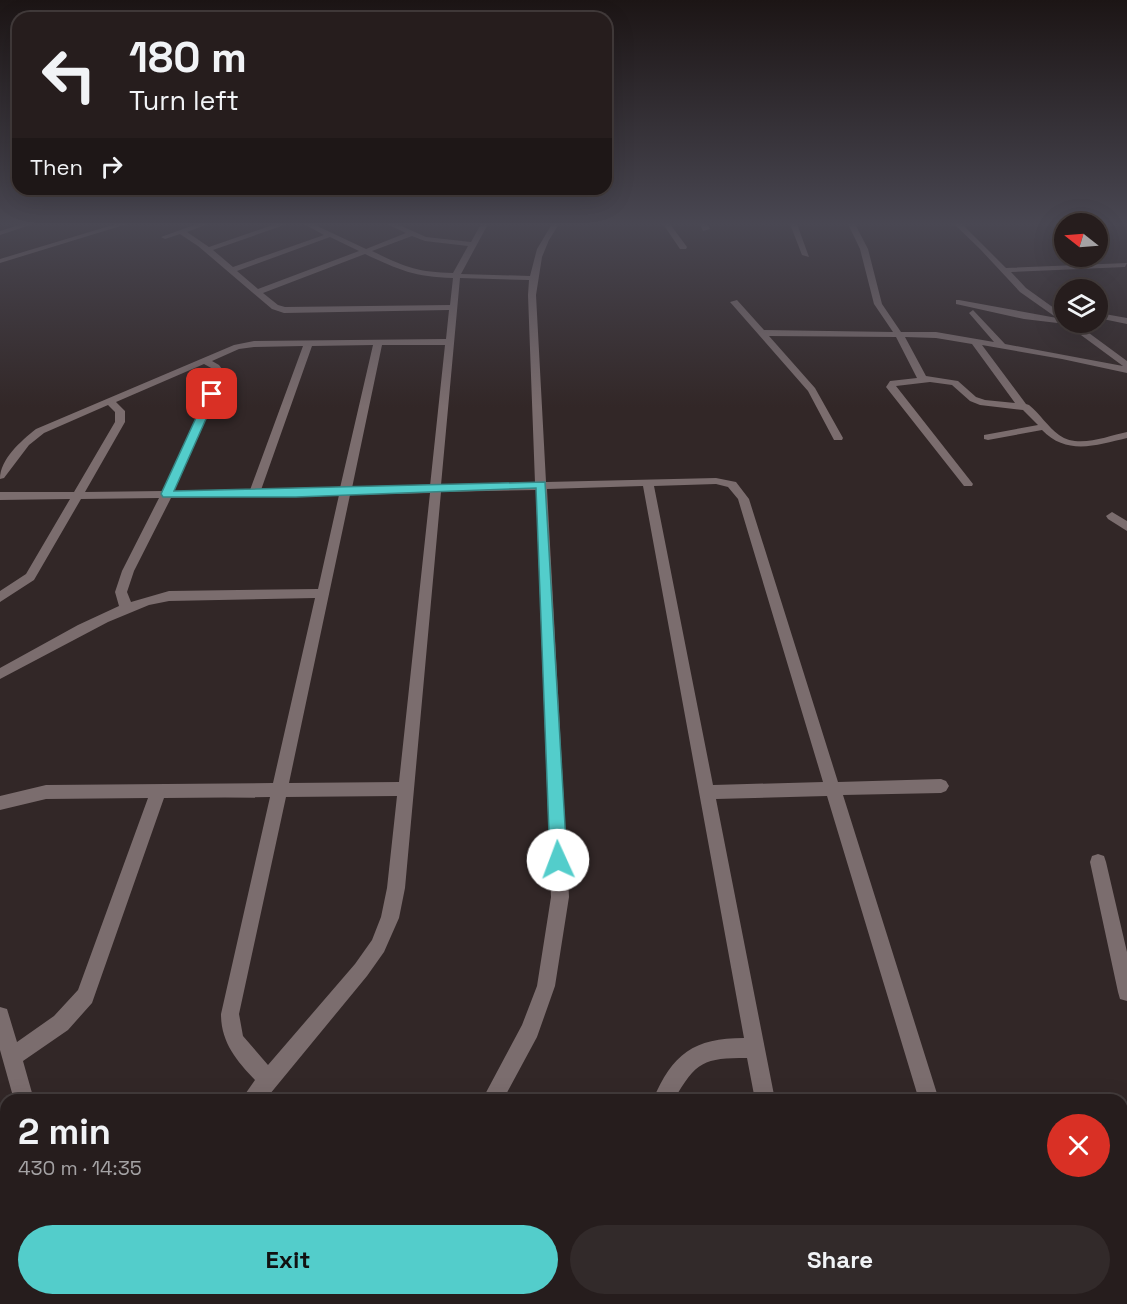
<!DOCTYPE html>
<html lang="en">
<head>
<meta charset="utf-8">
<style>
  body { margin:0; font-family:"Space Grotesk",sans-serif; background:#322a2a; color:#f1f3f6; height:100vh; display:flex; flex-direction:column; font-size:22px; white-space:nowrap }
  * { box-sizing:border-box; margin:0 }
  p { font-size:20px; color:#a4a2a4 }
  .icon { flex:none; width:33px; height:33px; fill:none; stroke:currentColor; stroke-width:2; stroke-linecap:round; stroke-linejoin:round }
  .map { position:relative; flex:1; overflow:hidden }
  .panel { position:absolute; left:0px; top:1094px; width:1128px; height:212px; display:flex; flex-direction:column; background:#261d1d; border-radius:18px 18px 0 0; box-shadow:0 6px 24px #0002,0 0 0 2px #423b3b }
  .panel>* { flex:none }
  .hud { position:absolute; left:12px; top:12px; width:600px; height:183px; border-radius:18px; box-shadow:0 6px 24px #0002,0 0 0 2px #423b3b; background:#261d1d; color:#f1f3f6; overflow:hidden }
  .needle { width:39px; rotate:287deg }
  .controls { position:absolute; left:1054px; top:213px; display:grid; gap:12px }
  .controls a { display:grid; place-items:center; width:54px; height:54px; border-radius:50%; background:#261d1d; box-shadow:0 6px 24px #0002,0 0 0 2px #423b3b; font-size:30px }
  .pin { position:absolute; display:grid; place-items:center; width:51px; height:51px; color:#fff; margin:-26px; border-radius:12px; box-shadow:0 3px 9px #0006 }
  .me { position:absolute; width:66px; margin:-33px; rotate:358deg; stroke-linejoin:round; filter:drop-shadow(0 0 4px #0008) }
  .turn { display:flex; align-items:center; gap:21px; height:126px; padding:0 18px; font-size:27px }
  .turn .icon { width:78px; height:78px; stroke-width:2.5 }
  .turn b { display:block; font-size:42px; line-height:51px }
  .then { display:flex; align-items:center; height:57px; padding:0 18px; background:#0003; gap:12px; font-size:22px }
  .round { display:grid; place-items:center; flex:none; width:63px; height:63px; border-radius:32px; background:#322a2a }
  .head { display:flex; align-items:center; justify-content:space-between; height:102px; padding:0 18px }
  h1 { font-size:36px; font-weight:700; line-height:45px }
  .cta { display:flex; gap:12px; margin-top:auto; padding:12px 18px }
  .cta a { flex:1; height:69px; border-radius:36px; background:#53cdcb; color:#111; font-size:24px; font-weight:700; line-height:69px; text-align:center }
  .cta a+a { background:#322a2a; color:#f1f3f6 }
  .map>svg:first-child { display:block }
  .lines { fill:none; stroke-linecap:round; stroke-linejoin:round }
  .minor { fill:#7b6d6e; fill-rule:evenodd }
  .route { fill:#53cdcb; stroke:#368584; stroke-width:1.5 }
</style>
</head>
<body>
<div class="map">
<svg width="1127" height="1304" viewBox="0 0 1127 1304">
  <rect width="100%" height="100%" fill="#322727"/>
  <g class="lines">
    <path class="minor" d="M22,224H33L0,235V231Z
      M116,224H127L0,263V259Z
      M197,224H208L187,232L209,247L276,224H287L213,250L233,267L324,235L304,224H313L366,249L406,233L387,224H397L426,237L471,242L481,224H488L461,274L530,276L537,249L552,224H559L549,240L542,257L536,295L546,482L716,478L736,482L749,499L838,782L941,779L946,781L949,786L946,791L941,793L843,795L939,1100H919L827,796L716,799L775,1100H755L747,1058C704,1058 696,1061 674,1100H653C672,1054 694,1038 744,1038L643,486L547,489L569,897L555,986L537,1037L503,1100H482L522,1025L537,986L551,897L536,490L441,492L405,888L399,918L384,952L367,976L265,1100H241L255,1080C236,1060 221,1042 221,1014L270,797L164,798L92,1003L68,1030L23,1061L34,1100H14L0,1050V1007L7,1009L17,1042L54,1016L78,990L148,798L46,799L0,810V796L46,785L273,783L315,598L169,601L149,605L108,622L0,679V668L78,625L119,606L115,592L122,571L159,498L81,499L34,580L0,602V591L26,574L70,499L0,500V492H74L115,422V412L108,405L44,433L29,445L4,478L0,479C0,459 21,441 36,429L234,345L254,341L446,339L449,310L284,313L272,309L198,246L180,234L165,239L161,237ZM412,236L425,241L468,246L453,273C416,272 405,267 372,251ZM330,237L359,251L258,289L237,271ZM365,254C399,270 415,277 453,278L450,305L285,307L278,305L263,293ZM460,278L529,280L528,295L535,483L441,485ZM373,345L340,488L261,490L312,346ZM382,345H445L430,486L352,488ZM303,346L250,490L174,491L226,374L219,365L212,361L239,349L254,347ZM204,364L213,369L216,374L163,491L85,492L125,422V411L116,402ZM716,484L728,487L738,499L823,782L713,785L654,486ZM430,493L399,782L289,783L350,495ZM339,495L318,589L169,591L131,602L127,592L134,571L171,498ZM397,796L387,888L381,917L372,940L355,964L268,1065L243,1036L239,1014L286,797Z
      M663,224H670L687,247L686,249H680Z
      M700,224H707L710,229L703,231Z
      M790,224H797L809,257L802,255Z
      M848,224H855L868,249L882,304L901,332H936L994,342L969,313L973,310L1005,344L1123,366L1066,324L1024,319L956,304V300H959L1057,318L1020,292L980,249L954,224H962L1006,268L1127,263L1125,267L1011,272L1026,288L1065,316V322H1074L1127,361V373L1062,359L982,345L1026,404L1029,405C1040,414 1048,427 1059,435C1078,449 1107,436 1127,432V438C1097,445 1067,456 1042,430L988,440L984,439V435L1038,425L1023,410L980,405L970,401L952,385L930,382L896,386L973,484L972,486H964L886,387L890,381L917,378L896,337L769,336L815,388L843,438L842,440H834L808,391L730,302L737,300L764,330L893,332L874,304L860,249ZM905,337L936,338L972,344L1015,403L985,400L976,397L958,381L926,376Z
      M1099,313L1127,318V324L1098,318Z
      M1112,512L1127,521V531L1108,519L1106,516Z
      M1098,854L1104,856L1106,862L1127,952V1001L1120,999L1118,992L1090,862L1092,856Z
      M348,1299H374L372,1304H346Z
      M378,1299H404L406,1304H380Z
      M546,1299H571L569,1304H544Z
      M792,1299H816V1304H792Z
      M979,1299H1003L1004,1304H980Z"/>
  </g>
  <linearGradient id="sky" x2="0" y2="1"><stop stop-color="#1c1515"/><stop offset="0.55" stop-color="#494752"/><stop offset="1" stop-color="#494752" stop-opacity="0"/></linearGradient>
  <rect width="1127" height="407" fill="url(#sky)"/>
  <path class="route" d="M212,391L217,394L174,491L545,482L567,860L564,866L558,868L553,866L550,860L536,488L296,497H163L161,494L207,394Z"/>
</svg>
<div class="controls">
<a><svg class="needle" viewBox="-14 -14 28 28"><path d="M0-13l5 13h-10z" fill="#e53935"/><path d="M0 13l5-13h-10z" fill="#a4a2a4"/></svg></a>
<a><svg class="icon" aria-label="layers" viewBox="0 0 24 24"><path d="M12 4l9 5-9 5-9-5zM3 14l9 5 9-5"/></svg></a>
</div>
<div class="pin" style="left:212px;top:394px;background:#d93025"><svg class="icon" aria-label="arrive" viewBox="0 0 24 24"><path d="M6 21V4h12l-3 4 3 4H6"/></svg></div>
<svg class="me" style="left:558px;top:860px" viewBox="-20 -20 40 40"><circle r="19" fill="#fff"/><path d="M0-13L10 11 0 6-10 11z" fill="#53cdcb"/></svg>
<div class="hud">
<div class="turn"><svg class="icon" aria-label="left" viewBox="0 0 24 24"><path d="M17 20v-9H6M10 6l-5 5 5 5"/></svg><div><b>180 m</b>Turn left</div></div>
<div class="then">Then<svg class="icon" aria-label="right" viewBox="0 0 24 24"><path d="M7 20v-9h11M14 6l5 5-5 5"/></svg></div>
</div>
<section class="panel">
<div class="head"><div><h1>2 min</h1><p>430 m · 14:35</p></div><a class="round" style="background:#d93025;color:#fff"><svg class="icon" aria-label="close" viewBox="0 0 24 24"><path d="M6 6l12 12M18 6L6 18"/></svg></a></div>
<div class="cta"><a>Exit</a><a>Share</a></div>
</section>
</div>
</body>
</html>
